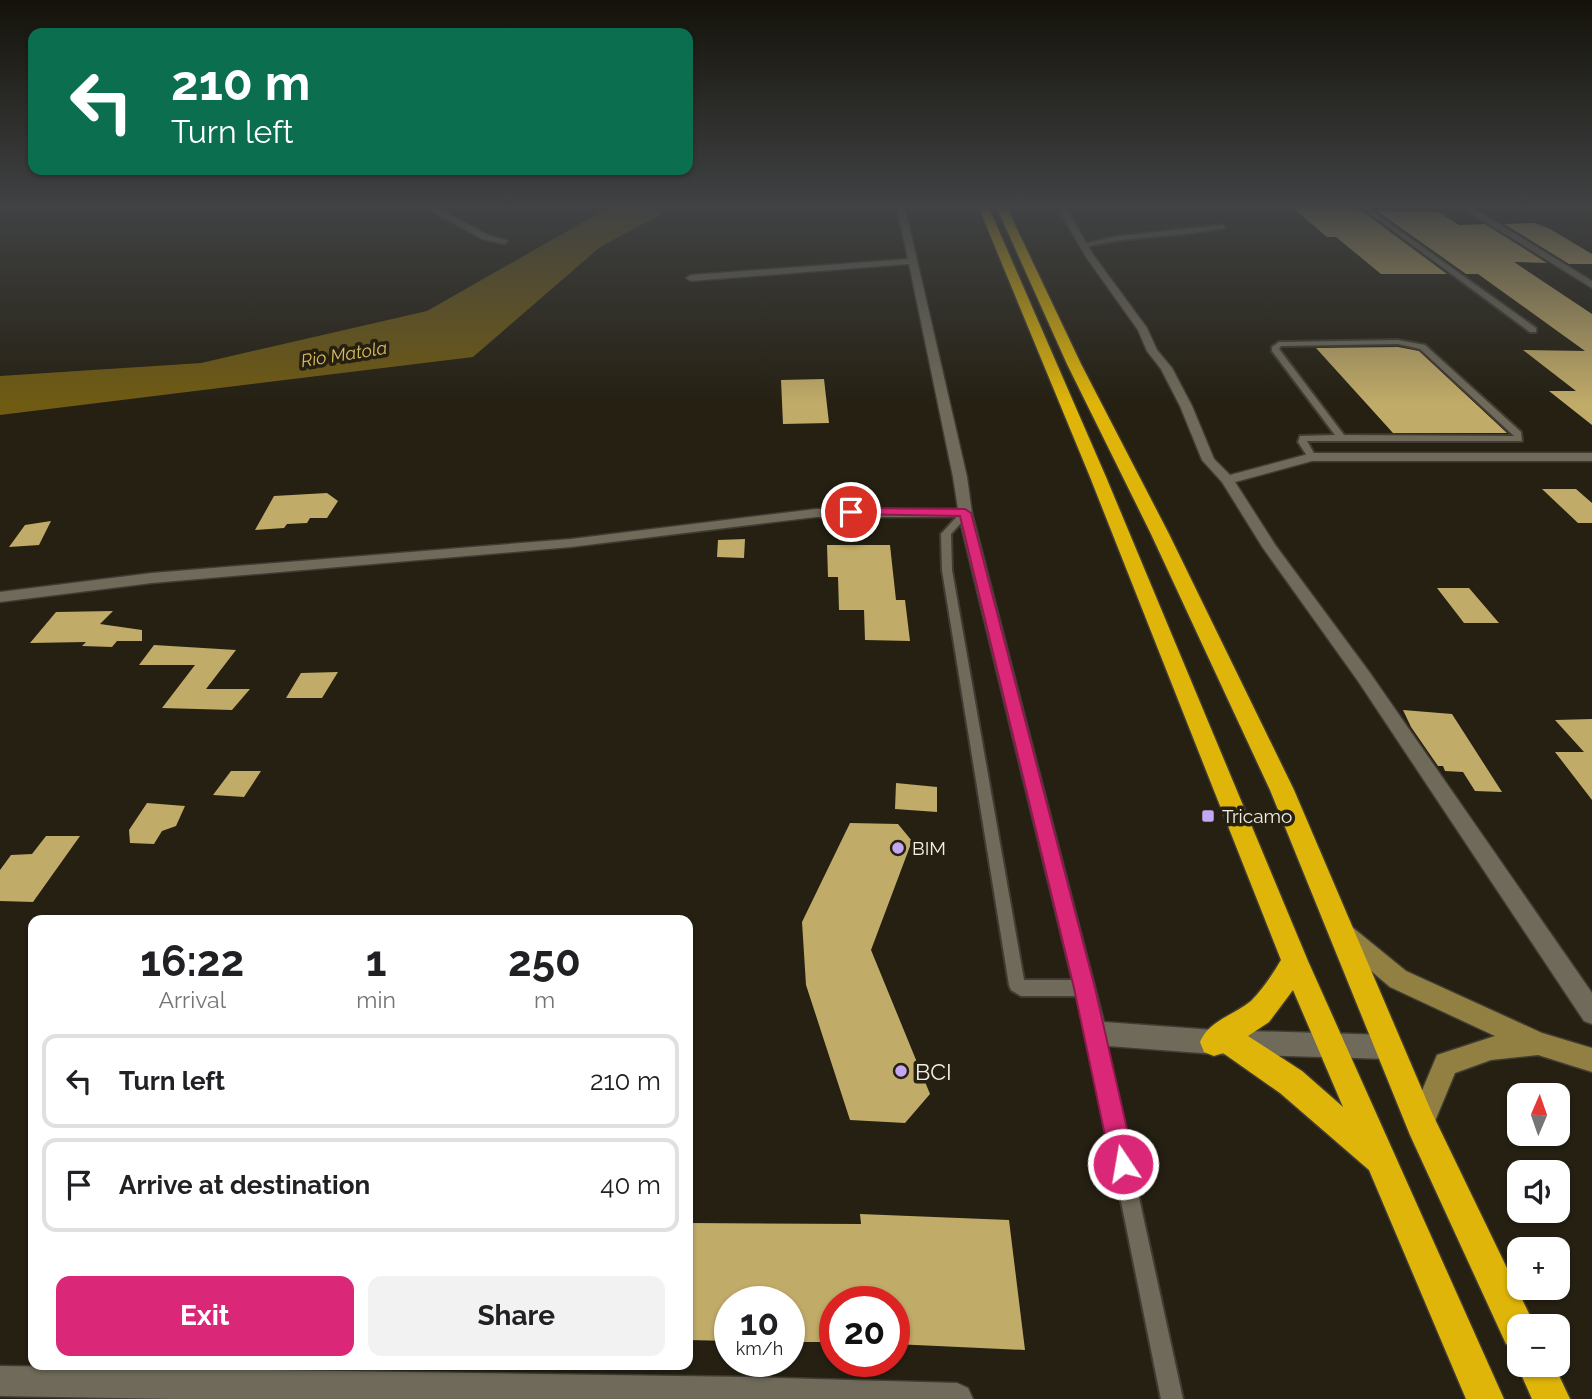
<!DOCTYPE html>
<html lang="en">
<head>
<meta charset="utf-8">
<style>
  body { margin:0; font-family:Raleway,sans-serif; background:#f2f2f2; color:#202124; height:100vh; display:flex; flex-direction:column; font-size:26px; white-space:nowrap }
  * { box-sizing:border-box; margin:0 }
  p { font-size:23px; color:#757577 }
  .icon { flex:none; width:38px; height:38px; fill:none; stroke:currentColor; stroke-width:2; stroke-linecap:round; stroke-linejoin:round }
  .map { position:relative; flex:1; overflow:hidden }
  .drawer { position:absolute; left:28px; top:915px; width:665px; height:455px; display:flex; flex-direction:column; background:#fff; border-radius:14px; box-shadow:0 2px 5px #0004 }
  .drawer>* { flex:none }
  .banner { position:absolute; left:28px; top:28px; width:665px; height:147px; border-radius:14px; box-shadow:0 2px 5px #0004; background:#0b6e4f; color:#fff; overflow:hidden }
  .needle { width:46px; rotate:2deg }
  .fabs { position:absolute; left:1507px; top:1083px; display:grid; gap:14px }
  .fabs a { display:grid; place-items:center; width:63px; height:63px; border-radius:14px; background:#fff; box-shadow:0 2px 5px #0004; font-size:35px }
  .speed { position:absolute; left:714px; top:1286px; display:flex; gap:14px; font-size:35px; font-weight:700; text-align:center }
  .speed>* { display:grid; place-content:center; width:91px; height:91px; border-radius:50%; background:#fff; box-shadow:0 2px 5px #0004; line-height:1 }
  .speed small { font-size:18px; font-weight:400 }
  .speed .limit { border:10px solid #d22; background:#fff; color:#111 }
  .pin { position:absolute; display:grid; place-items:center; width:60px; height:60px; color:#fff; margin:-30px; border:4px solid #fff; border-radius:50%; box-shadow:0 2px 7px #0007 }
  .me { position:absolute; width:77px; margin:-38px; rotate:348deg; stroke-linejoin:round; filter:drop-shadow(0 0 5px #0008) }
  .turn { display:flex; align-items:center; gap:24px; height:147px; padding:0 28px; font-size:32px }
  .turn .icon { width:91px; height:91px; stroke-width:2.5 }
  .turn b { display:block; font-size:49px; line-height:60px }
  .eta { display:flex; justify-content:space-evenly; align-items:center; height:119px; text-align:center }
  .eta b { font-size:42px; font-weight:700; line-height:49px }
  .cta { display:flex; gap:14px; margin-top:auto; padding:14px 28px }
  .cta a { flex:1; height:80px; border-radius:14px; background:#db2777; color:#fff; font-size:28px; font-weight:700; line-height:80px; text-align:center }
  .cta a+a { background:#f2f2f2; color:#202124 }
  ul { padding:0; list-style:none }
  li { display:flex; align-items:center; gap:21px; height:94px; margin:0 14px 10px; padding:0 14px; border:4px solid #e0e0e0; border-radius:14px }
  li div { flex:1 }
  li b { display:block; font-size:26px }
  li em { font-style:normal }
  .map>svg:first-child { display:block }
  .water { fill:#705b12 }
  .building { fill:#c1ab68 }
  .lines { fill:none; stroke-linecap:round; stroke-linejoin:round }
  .lane-casing { stroke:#403c33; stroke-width:4 }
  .street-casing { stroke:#403c33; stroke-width:3 }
  .secondary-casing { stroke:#403c33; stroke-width:3 }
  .highway-casing { stroke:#403c33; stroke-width:3 }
  .lane { fill:#6f6a59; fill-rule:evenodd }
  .street { fill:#6f6a59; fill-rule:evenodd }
  .secondary { fill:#918041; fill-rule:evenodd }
  .highway { fill:#dfb509; fill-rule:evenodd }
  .route { fill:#db2777; stroke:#8e194d; stroke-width:2 }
  .poi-dot { fill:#c4a7f1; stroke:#252012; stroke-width:2.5 }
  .labels { text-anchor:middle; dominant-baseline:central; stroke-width:7; stroke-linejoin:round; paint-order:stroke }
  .far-water-label { font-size:18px; font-style:italic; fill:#dcbd5d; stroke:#252012 }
  .poi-label { font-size:19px; fill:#f1eee4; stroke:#252012; text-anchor:start }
  .near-poi-label { font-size:23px; fill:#f1eee4; stroke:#252012; text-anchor:start }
</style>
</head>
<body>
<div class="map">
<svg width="1592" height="1399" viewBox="0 0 1592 1399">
  <rect width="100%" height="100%" fill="#252012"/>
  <path class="water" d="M608,208H673L600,247L473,357L0,415V376L201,363L427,311Z"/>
  <path class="building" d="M1293,208H1352L1362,211L1447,274H1381L1336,237H1327Z
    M1377,211L1438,212L1459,225L1485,224L1547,263L1514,262L1592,314V425L1549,391H1576L1523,350L1585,351L1478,274H1466Z
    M1535,223L1550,229L1592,254V264H1569L1504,224Z
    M1398,347L1419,351L1507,433H1393L1316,348Z
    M824,379L829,423L783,424L781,380Z
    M1542,489H1576L1592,503V523H1578Z
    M327,493L338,501L327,518H310L307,523L287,524L284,528L255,530L274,496Z
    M51,521L39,545L9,547L25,525Z
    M745,539L744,558L717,557L718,540Z
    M827,545H890L896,600H905L910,641L865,640L864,610H839L838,577H828Z
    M1437,588H1469L1499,623H1464Z
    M113,611L100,624L142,630V641H117L112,647L82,646L86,642L30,643L56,612Z
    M154,645L236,650L206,689H250L232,710L162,708L195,665H139Z
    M338,672L322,698H286L301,673Z
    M1403,710L1452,714L1502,792L1475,791L1463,772L1445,771L1443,766H1438L1411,727Z
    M1592,719V800L1555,752H1584L1555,720Z
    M231,771H261L244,797L213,795Z
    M896,783L937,787V812L895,809Z
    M147,803L185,806L176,826L162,831L154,844L130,843L129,830Z
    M850,823L898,824L912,841L871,950L930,1094L905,1123L850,1120L806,985L802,922Z
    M46,836H80L33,902L0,901V870L11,855L32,854Z
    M860,1214L1009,1220L1025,1350L894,1344V1302H835V1342H789V1302H730V1341L688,1340V1223L861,1224Z"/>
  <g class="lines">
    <defs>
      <path id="lane" d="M1362,208H1368L1536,328V332H1530Z
        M1223,225L1225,228C1178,237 1130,236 1083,247L1080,245L1118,236Z
        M1398,340L1425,345L1521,432L1522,441H1307L1316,457L1309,459L1298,442L1300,436L1335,435L1272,351V347L1279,342ZM1398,344L1420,349L1514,436L1344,435L1279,349L1281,346Z
        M965,510L970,513L951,534L952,570L1024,980H1085L1091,983L1093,988L1091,993L1085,996H1021L1011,990L1009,985L942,570L941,534L962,511Z
        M1095,1025L1101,1027L1103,1033L1183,1399H1161L1087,1033L1089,1027Z"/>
      <path id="street" d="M426,208H437L488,235L508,241L504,244L482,239Z
        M897,208H905L967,477L972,513L1104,1022L1214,1030L1389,1035L1398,1038L1401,1047L1398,1056L1389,1059L1214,1054L1095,1045L1087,1041L959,517H816L571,547L152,583L0,602V592L152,573L571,539L816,509H958L953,477L909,264L691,281L686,278L691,275L908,259Z
        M1058,208H1066L1094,256L1147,328L1157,350L1172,368L1192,406L1214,459L1230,475L1312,453H1592V461H1312L1235,482L1276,546L1370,673L1592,993V1024L1584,1021L1358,681L1263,548L1222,482L1202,460L1180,406L1161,369L1147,351L1138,330L1086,257Z
        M1463,208H1473L1592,281V288Z
        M0,1366L746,1377L957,1383L968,1388L973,1399H176L0,1396Z"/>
      <path id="secondary" d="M1344,924L1352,927L1406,971L1542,1033L1592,1048V1072L1538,1055L1491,1060L1455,1073L1430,1133L1421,1137L1412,1133L1408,1124L1437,1055L1495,1036L1390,987L1336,941L1333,934L1336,927Z"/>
      <path id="highway" d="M979,208H989L1106,477L1308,961L1504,1399H1466L1369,1170L1280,1093L1223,1053L1214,1056L1204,1052L1200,1042C1208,1021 1234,1015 1251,1001C1263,989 1272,975 1281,960L1090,477ZM1293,990L1343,1107L1302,1071L1248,1036L1269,1022Z
        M997,208H1007L1081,364L1169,534L1294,790L1432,1113L1535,1326H1519V1349L1506,1344L1410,1135L1270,790L1151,534L1067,364Z
        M1519,1360V1365H1554L1570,1399H1532L1517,1365Z"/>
    </defs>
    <use href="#lane" class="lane-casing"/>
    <use href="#street" class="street-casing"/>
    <use href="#secondary" class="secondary-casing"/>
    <use href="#highway" class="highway-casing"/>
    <use href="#lane" class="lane"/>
    <use href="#street" class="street"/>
    <use href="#secondary" class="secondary"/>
    <use href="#highway" class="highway"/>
  </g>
  <linearGradient id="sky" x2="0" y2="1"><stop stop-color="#14120a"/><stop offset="0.51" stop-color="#404244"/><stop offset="1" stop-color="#404244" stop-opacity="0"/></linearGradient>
  <rect width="1592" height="404" fill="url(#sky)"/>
  <path class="route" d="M851,508L965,509L971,513L1095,988L1135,1164L1131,1172L1123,1176L1114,1172L1111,1164L1074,988L960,516L846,514L844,512Z"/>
  <g class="poi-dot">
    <rect x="1201" y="809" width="14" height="14" rx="3.5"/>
    <circle cx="898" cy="848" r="7"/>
    <circle cx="901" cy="1071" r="7"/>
  </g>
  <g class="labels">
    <g class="far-water-label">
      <text transform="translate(344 354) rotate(-9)">Rio Matola</text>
    </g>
    <g class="poi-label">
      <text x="1222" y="816">Tricamo</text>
      <text x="912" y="848">BIM</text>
    </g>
    <g class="near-poi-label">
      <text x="915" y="1071">BCI</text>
    </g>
  </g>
</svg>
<div class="fabs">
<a><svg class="needle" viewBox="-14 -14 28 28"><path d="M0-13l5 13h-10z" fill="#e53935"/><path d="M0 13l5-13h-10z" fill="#757577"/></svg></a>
<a><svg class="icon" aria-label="sound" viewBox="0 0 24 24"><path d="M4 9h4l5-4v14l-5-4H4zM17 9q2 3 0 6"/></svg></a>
<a>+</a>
<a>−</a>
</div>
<div class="speed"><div>10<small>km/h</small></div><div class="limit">20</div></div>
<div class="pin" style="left:851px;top:512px;background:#d93025"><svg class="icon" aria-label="arrive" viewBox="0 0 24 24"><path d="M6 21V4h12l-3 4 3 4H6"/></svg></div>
<svg class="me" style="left:1123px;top:1164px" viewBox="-20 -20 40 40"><circle r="17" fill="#db2777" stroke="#fff" stroke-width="3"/><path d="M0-11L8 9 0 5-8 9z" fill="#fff"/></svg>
<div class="banner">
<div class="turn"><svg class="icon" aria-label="left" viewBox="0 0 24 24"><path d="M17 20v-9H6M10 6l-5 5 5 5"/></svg><div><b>210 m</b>Turn left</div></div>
</div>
<section class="drawer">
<div class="eta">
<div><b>16:22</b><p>Arrival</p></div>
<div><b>1</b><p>min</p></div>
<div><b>250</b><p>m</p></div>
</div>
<ul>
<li><svg class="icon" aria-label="left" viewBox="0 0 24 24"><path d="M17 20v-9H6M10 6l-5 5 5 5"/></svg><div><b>Turn left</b></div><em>210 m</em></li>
<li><svg class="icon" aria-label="arrive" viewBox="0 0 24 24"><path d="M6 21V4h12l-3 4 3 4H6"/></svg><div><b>Arrive at destination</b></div><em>40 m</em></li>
</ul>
<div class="cta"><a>Exit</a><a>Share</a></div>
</section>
</div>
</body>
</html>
